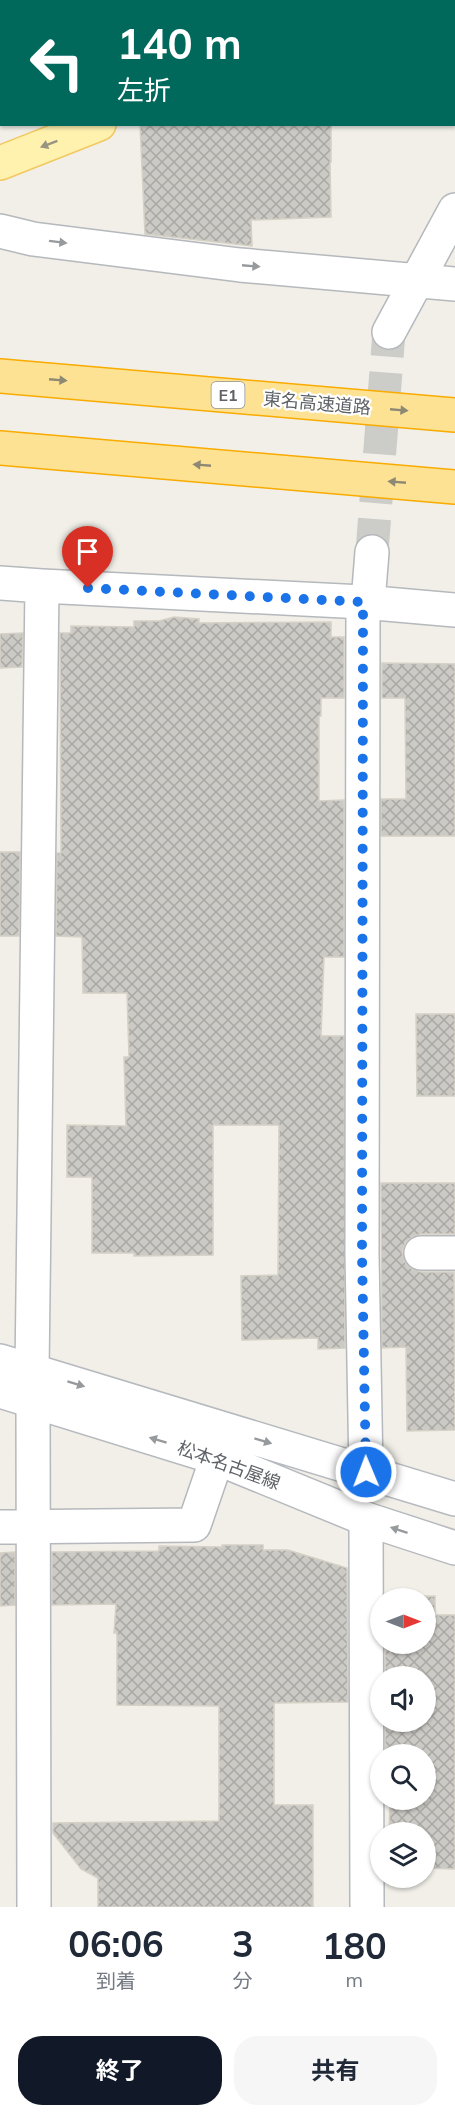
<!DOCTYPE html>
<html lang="ja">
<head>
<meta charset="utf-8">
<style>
  body { margin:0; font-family:Mulish,"Noto Sans JP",sans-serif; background:#f6f6f7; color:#1f2937; height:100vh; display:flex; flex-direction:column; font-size:22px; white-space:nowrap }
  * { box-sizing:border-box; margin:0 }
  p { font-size:20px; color:#747a83 }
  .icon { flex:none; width:33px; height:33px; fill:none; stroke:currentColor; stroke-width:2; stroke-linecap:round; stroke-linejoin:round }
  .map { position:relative; height:1907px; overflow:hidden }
  .side { display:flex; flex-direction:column; background:#fff; flex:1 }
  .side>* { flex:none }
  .hud { position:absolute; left:0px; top:0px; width:456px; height:126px; box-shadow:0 2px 4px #0004; background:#00695c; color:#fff; overflow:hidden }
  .needle { width:39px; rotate:90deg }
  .buttons { position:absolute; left:370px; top:1588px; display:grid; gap:12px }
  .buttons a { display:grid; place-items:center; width:66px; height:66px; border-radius:50%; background:#fff; box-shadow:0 2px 4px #0004; font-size:30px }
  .pin { position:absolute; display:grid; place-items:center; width:51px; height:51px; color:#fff; margin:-62px -26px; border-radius:50% 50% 50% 0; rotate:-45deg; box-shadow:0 0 6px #0007 }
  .pin .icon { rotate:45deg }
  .me { position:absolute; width:66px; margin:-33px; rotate:359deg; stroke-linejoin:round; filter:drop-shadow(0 0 4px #0008) }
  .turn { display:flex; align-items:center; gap:21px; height:126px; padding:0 18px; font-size:27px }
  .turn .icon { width:78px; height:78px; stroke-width:2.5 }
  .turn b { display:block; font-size:42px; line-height:51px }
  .eta { display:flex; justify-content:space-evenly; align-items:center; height:102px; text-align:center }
  .eta b { font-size:36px; font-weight:700; line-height:42px }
  .button { display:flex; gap:12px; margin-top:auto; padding:12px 18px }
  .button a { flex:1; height:69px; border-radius:24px; background:#111827; color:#fff; font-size:24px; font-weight:700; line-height:69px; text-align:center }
  .button a+a { background:#f6f6f7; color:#1f2937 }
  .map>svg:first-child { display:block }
  .building { fill:url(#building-cross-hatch); stroke:#d6d1c6; stroke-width:1.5 }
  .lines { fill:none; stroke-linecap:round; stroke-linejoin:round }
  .minor-tunnel { stroke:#ccccc8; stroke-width:33; stroke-dasharray:33 16; stroke-linecap:butt }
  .minor-casing { stroke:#b5b8bc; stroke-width:36 }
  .secondary-casing { stroke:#b6babf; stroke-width:36 }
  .primary-casing { stroke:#f2c960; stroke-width:36 }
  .motorway-casing { stroke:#f9ab00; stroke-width:36 }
  .minor { stroke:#fff; stroke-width:33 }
  .secondary { stroke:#fff; stroke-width:33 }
  .primary { stroke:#fff2af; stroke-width:33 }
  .motorway { stroke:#fde293; stroke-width:33 }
  .oneway { fill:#979581 }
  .oneway2 { fill:#979a9d }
  .oneway3 { fill:#8e8975 }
  .route { stroke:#1a73e8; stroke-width:10; stroke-dasharray:0 18 }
  .labels { text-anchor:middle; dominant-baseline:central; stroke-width:4.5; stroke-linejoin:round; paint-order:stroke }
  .shield { fill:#fff; stroke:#8f9295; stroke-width:1.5 }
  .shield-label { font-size:16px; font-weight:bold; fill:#5f6368 }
  .street-label { font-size:18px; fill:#5f6368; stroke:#fff }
</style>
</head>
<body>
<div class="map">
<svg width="455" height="1907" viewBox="0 0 455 1907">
  <defs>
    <pattern id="building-cross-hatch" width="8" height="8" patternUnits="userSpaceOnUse" patternTransform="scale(1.5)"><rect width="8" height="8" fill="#cccac5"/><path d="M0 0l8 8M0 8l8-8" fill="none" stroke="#a9a8a4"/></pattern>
  </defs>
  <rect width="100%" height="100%" fill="#f1efe8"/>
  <path class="building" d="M140,124H331V162H330L331,217L251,220L252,246L145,234Z
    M174,617L199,619V623L331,622V637H344V698H321V716H319V801L344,800V957H324L321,1036H344L345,1348L318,1349V1338L242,1340L241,1276L278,1275L279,1125H213V1255L134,1256V1253H92V1177H67V1125L126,1126L124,1057H129L127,993H83L82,937L56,936L57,853H61L60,633H71V626L134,627V621H159Z
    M23,633L22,667L0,668V634Z
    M382,663L455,664V836H381V799H406L405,698H382Z
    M0,852H20L19,936H0Z
    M416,1014H455V1096H417Z
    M381,1183H455V1234H421L412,1237L405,1243L402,1252L405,1262L412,1269L421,1272H454L455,1430L407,1431L406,1347L382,1348Z
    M222,1545H263V1550H288L347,1568L348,1702L274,1703V1805H313V1907H98V1878L81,1869L53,1833V1823L219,1821V1706L117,1705V1633H114L116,1604L52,1605V1552L159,1551V1546L222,1547Z
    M15,1552V1605L0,1606V1553Z
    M435,1596V1615H455V1869L426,1868V1833H386L389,1832L390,1800H426V1755H385V1722H426V1677H385V1644H426V1599H385V1597Z"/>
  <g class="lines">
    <path class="minor-tunnel" d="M372,552L389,332"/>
    <defs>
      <path id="minor" d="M0,231L33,239L240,265L455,284
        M389,332L455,210
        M0,583L42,586L363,602L455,610
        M363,602L362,1254L366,1472
        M368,602L372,552
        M421,1253H455
        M32,1371L42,586
        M33,1402L34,1907
        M366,1519L367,1907
        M0,1527L194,1525L217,1458"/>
      <path id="secondary" d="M0,1361L455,1499
        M0,1391L217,1458L366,1519L455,1548"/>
      <path id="primary" d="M403,2L406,0
        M0,163L99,124"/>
      <path id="motorway" d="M0,376L455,415
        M0,448L455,487"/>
    </defs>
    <use href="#minor" class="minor-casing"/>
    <use href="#secondary" class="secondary-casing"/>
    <use href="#primary" class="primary-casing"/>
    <use href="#motorway" class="motorway-casing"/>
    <use href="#minor" class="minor"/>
    <use href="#secondary" class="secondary"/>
    <use href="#primary" class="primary"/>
    <use href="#motorway" class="motorway"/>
  </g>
  <defs><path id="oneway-solid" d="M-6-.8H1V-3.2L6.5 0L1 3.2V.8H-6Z" transform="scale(1.5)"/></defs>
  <use class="oneway" href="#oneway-solid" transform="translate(49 144) rotate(159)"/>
  <g class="oneway2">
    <use href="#oneway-solid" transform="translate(58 242) rotate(7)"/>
    <use href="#oneway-solid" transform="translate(251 266) rotate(5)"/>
    <use href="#oneway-solid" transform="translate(76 1384) rotate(17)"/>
    <use href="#oneway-solid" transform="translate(158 1440) rotate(-163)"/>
    <use href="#oneway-solid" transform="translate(263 1441) rotate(17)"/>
    <use href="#oneway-solid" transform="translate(399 1530) rotate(-162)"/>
  </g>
  <g class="oneway3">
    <use href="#oneway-solid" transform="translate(58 380) rotate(5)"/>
    <use href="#oneway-solid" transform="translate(399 410) rotate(5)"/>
    <use href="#oneway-solid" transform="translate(202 465) rotate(-175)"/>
    <use href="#oneway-solid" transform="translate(397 482) rotate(-175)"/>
  </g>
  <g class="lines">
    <path class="route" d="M88,588L363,602L362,1254L366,1472"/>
  </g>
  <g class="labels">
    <rect class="shield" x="211.5" y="382" width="33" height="26" rx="4.5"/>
    <g class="shield-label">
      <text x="228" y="395">E1</text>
    </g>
    <g class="street-label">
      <text transform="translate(317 403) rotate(5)">東名高速道路</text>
      <text transform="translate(229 1465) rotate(20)">松本名古屋線</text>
    </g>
  </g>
</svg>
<div class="buttons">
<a><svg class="needle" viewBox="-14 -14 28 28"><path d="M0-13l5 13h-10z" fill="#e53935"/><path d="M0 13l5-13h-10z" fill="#747a83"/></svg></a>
<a><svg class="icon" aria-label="sound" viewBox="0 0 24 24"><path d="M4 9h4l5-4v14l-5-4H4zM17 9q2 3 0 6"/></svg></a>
<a><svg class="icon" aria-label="search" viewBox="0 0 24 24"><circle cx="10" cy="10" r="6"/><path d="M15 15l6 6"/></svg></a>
<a><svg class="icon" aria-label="layers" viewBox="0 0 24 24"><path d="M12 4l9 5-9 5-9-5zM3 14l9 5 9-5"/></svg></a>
</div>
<div class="pin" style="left:88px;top:588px;background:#d93025"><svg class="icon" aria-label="arrive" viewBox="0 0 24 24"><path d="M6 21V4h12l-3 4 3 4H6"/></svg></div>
<svg class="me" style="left:366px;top:1472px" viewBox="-20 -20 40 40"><circle r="17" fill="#1a73e8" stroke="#fff" stroke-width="3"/><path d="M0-11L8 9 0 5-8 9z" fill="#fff"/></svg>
<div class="hud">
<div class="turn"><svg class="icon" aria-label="left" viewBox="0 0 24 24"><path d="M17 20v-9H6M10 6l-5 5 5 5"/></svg><div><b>140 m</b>左折</div></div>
</div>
</div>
<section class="side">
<div class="eta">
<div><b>06:06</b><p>到着</p></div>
<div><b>3</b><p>分</p></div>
<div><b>180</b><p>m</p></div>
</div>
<div class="button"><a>終了</a><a>共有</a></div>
</section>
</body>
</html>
